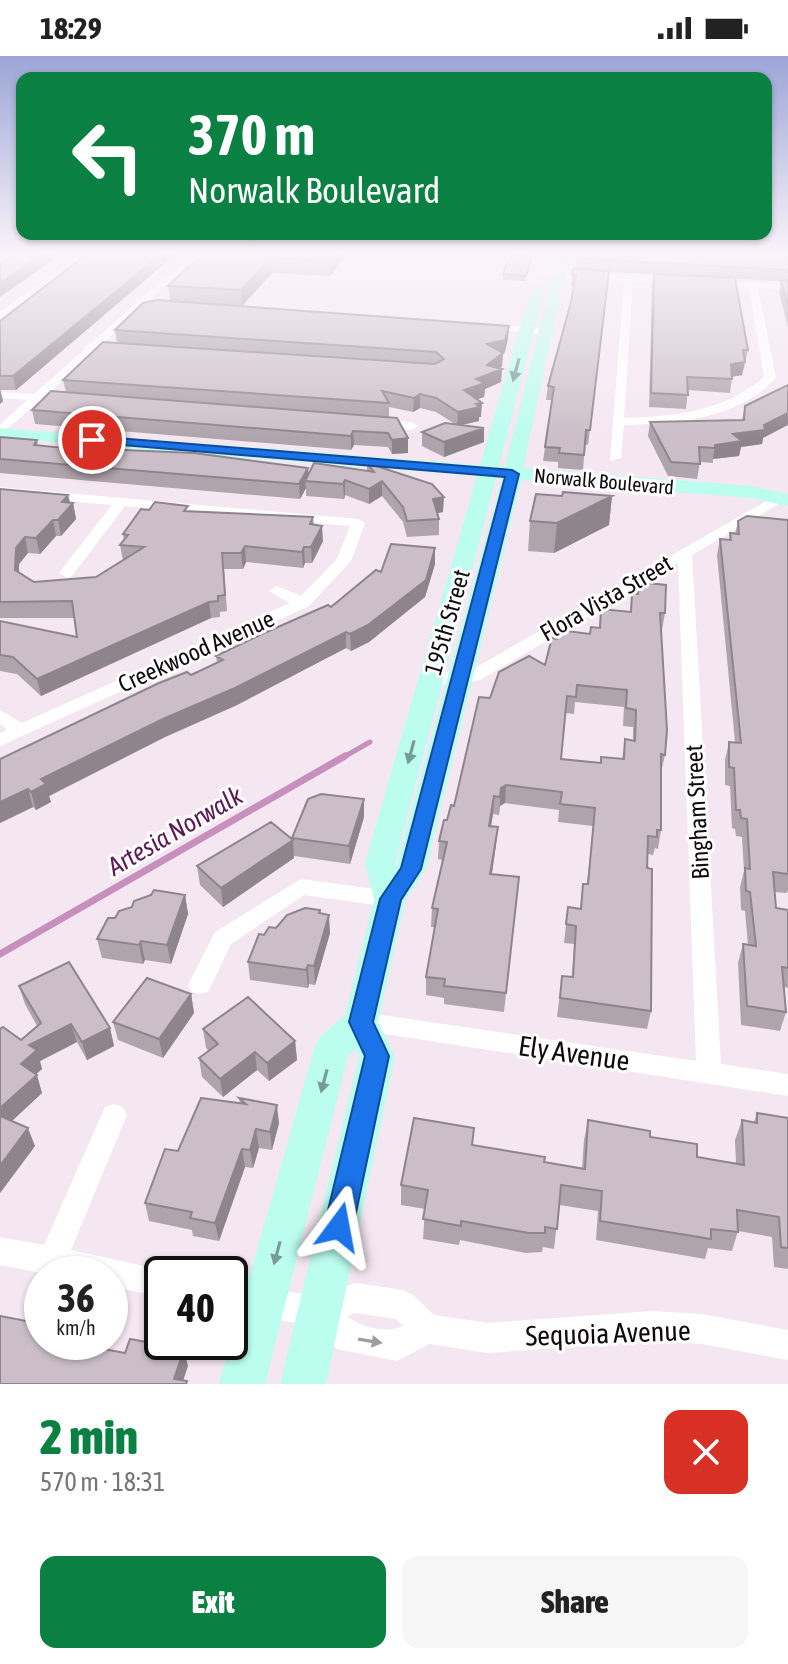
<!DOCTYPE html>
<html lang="en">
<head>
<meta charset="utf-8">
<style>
  body { margin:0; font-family:"Asap Condensed",sans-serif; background:#f6f6f6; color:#222; height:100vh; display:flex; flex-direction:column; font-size:30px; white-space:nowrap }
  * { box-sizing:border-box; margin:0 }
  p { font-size:26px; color:#767676 }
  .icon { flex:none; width:44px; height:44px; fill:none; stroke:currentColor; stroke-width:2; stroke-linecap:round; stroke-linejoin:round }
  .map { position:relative; height:1328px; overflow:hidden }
  .details { display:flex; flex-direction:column; background:#fff; flex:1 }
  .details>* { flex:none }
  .top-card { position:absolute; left:16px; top:16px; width:756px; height:168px; border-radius:16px; box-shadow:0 2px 6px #0004; background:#0b8043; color:#fff; overflow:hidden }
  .speed { position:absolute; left:24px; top:1200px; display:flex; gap:16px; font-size:40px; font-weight:700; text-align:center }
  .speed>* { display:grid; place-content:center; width:104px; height:104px; border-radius:50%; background:#fff; box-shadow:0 2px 6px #0004; line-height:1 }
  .speed small { font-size:20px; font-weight:400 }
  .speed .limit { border:4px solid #111; border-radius:12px; background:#fff; color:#111 }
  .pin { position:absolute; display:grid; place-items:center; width:68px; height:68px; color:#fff; margin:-34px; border:4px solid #fff; border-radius:50%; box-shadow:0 2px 8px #0007 }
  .me { position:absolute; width:88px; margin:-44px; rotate:13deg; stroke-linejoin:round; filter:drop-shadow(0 0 6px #0008) }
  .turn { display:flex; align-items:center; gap:28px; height:168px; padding:0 40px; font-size:36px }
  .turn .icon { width:104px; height:104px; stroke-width:2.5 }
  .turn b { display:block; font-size:56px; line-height:68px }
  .round { display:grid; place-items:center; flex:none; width:84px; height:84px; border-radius:16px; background:#f6f6f6 }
  .headline { display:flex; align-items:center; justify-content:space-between; height:136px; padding:0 40px }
  h1 { font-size:48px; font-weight:800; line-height:60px; color:#0b8043 }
  .cta { display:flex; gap:16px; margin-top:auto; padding:16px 40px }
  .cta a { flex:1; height:92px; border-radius:16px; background:#0b8043; color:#fff; font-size:32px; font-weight:800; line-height:92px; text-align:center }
  .cta a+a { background:#f6f6f6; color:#222 }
  .status { display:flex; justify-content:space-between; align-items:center; height:56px; padding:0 40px; background:#fff; direction:ltr }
  .status svg { height:22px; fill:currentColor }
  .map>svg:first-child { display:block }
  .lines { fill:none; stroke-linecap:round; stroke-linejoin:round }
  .stream-far1 { stroke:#c78fbc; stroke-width:5 }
  .stream { stroke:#c78fbc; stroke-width:7 }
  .street { fill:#fff; fill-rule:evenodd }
  .secondary { fill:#bbfdef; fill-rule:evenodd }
  .wall { fill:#afa3ac; fill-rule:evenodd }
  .shaded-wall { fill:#8e858c }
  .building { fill:#cbbec8; stroke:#8e858c; stroke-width:2; fill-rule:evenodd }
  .oneway { fill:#769c95 }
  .oneway2 { fill:#9f9d9e }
  .route { fill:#1a73e8; stroke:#114b97; stroke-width:2 }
  .labels { text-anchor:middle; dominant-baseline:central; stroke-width:6; stroke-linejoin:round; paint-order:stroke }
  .far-street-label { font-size:20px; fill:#0e0a0d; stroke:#fff }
  .street-label { font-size:24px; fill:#0e0a0d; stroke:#fff }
  .water-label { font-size:26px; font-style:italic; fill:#5b1a53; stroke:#fff }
  .near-street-label { font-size:28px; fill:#0e0a0d; stroke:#fff }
</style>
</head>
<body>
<div class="status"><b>18:29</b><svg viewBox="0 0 49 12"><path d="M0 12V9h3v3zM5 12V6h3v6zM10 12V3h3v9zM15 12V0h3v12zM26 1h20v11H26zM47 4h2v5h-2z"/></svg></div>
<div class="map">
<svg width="788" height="1328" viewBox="0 0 788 1328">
  <rect width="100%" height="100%" fill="#f5e7f2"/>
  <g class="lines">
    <path class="stream-far1" d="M342,702L370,686"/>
    <path class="stream" d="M0,898L345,700"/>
    <path class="street" d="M81,197H90L0,264V256Z
      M192,197H201L101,289L125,292V296L95,295L47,339L71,342V346L40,345L0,379V369L27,344L0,342V336L34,338L85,293V289L90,288Z
      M542,215L677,222L682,225L677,228L633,226L624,362C676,360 723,356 764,321L749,232L711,230L708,229V225L788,228V234L758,232L776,322C737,364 677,367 624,369L621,402L610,405L624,225L539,220Z
      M484,268L545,272L550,275L545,278L480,273L479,271Z
      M379,364L412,366L418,370L412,374L375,371L373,368Z
      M0,431L358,463L365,467L351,505L309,550L0,690V677L7,674L0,668V654L22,667L290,547L269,535L277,530L301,540L337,503L350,470L125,450L72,520L67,522L59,517L112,449L0,439Z
      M777,439L782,440V446L692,499L721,1008L788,1018V1040L353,973L349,966L353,959L361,956L696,1005L678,507L480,624C462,628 438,633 423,621C434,611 453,620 468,616Z
      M301,823L390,835L398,837L401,843L398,849L390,851L304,839L231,888L208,936L200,938L192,936L188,929L215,876Z
      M114,1048L123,1051L127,1059L71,1194L172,1216L173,1218H162V1241L110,1230V1218H47L0,1209V1181L44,1189L105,1051Z
      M230,1225L320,1241L355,1227L403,1234L413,1239L434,1259L488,1267L652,1255L702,1258L788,1274V1304L702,1288L652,1285L488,1297L429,1288L397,1305L337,1293L313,1270L230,1255ZM355,1257L396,1263L403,1270C388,1278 359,1271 347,1260Z"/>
    <path class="secondary" d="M558,197H570L523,412L751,430L788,438V450L751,442L521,424L426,813L405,845L378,966L395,1000L326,1328H280L359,1000L356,993L348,1000L265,1328H219L314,993L319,982L345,959L374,843L365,807L477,420L0,382V372L480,409L531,233L538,229L545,233L499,410L505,411ZM496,422H502L396,811L395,807Z"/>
  </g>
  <path class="wall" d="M79,197H177L16,334H0L3,345L0,348V265L80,205Z
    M204,197H348L330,220L272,217L242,250L508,282L505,296L503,297L502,310L499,313H502L501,326L485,333L484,341L477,343L481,361H479V365L461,369L484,386L444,401L422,390V376L455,368L436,356L420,352L413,356L389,351V361L408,397L392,398L388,391L354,389L351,394L35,368L32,354L66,336L63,324L117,287L115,274L170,245L168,230Z
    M366,197H445L443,201Z
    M788,197V271L779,236L781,225L735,223L748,294L742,319L732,321L730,337L688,334L686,353L649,351L652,230L654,218L671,219L609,216L588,389L585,388L583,414L558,412V406L543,405L552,344H546L548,330L571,246L574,230H571L572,219L575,213L576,202Z
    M531,206L525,225L503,224V218Z
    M745,350L763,382L762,388L741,391L739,400L713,403V407L700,406L697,423L668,420L648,380L650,366L742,364Z
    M0,381L37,384L38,389L308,419L367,415V407L443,456L438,457L439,463V479L407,481L403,466L382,440L369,448L345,439L344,443L306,440V432L300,443L0,417Z
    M0,433L68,439L70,447H73L76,463L61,480H56L40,498L28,497L19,508V516L34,526L96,521L123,505L120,489L124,485L123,478L189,455L313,461L314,469L323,485L312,507H305L303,512L246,506L243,513H224L227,555L220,556V561L211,562L41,640L17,618L0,615V565L77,581L75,562H0Z
    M562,440H612L609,469L554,497L528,495L530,465Z
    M788,464V834L787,837L774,836L776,852L788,854V932L784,931L786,956L780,975L741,969L738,907L743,888L748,889L745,855L741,854L740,831L744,815L742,781L736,780L735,773L732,772L730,730L725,729V704L729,686H735L717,499L720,483L729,484L730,477L735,478L738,465Z
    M435,492V508L425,541L369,586L351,595L346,592L237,649L165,681L49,740L51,746L36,754L33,751L0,767V703L217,607L216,600L331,551L381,516Z
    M638,526L665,557L662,574H661L665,699L661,716V774L658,793L655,792L653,799L648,798L651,955L647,973L557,961L562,920L572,921L574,888L564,887L568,851L580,853L583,828H587L593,770L558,766L559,754L505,747L500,750L499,759L493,758L491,770L496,789L492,818L519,821L504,956L444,948V942L426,939V921L435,871H431L432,852L443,804L438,803L439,785L454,750L490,642L545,609L557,583L590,578L599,572L601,553L630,556L632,538H636ZM575,646L624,651L623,670L633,671V684L625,683L622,703L600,707L561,703L565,657L574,658Z
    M364,743V761L350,808L294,800V802L223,851L200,829L197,810L292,783V782Z
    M185,839L188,858L171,908L145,904L143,908L102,902L97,883L115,862Z
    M320,854L321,857L330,877L315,929L309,928L308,932L250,924L248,906L264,879L276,872Z
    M19,930L110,972L114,990L87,1004L77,986L40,1005L42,1013L36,1018L42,1037L12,1065L35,1090L0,1137L21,984L37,970L25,948Z
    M191,938L194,957L163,1002L118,984L113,966Z
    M203,973L295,985L297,1004L269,1025L257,1014L223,1041L202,1021L199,1002L209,995L206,992Z
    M239,1042L279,1067L272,1094L259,1092L253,1112L245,1111L219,1185L193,1180L192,1174L149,1165L145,1147L178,1095L240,1048Z
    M757,1057L788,1062V1213L774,1211L772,1181L738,1175L732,1195L708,1192L705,1203L596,1184L598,1155L559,1149L554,1193L543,1191L542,1196L526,1197L460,1184L459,1189L423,1183L425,1153L401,1149V1129L473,1089L544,1106L582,1113L584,1084L588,1064L650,1081L697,1101L736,1107L735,1084L742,1064L754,1066Z"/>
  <path class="shaded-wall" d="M45,197H63L0,241V227Z
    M163,197H177L16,334L13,320Z
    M336,197H348L330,220L329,205Z
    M271,202L272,217L242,250L241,234Z
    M509,270L508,282L505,296L487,300V288Z
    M503,297L502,310L495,316L502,313L501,326L485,333L484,341L463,348L464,334L487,309Z
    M745,306L742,319L728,321L731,308Z
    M0,332L3,345L0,348Z
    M420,338V352L413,356L414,342Z
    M482,347L481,361H479V365L457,370L458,356Z
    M788,357V369L763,382L762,388L741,391L739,400L713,403L715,389L733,378L764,369Z
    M484,372V386L444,401V386Z
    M353,375L354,389L351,394V380Z
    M408,382V397L392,398V384Z
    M308,412L309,425H305L306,432L300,443L299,428Z
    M345,424V439L344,443L343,428Z
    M382,425V440L369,448V433Z
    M68,439L71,450L73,447L76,463L61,480L58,464L62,446Z
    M612,440L609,469L554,497L557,467Z
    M444,441L443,456L433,458V443Z
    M53,464L56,480L40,498L36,482Z
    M322,470L323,485L312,507L311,491Z
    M25,481L28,497L19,508V530L15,514L16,492Z
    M245,490L246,506L243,513L241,497Z
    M304,491L305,507L303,512L302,496Z
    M435,492V508L425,541L369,586L351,595L350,578Z
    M209,546L211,562L41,640L37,623Z
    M346,576V592L237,649L165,681L49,740L51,746L36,754L31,736L41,723L163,663Z
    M506,729L505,747L500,750L499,759L501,732Z
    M28,733L33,751L0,767V746Z
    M494,740L493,758L488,788L489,770Z
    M364,743V761L350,808L349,790Z
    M498,771L496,789L489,836L490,818Z
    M293,784L294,802L223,851L221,832Z
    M185,839L188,858L171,908L167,889Z
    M329,859L330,877L315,929L314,910Z
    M141,885L145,904L143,908L139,889Z
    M308,909L309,928L308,932L306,914Z
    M191,938L194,957L163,1002L159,983Z
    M71,968L77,986L40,1005L42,1013L27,1026L21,1008L29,989Z
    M110,972L114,990L87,1004L82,986Z
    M295,985L297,1004L269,1025L267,1007Z
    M255,996L257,1014L223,1041L220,1023Z
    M37,1019L42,1037L0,1076V1052Z
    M277,1049L279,1067L272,1094L270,1076Z
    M28,1072L35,1090L0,1137V1110Z
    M256,1073L259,1092L253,1112L250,1094Z
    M242,1093L245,1111L219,1185L215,1167Z
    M83,1286H96L88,1306L82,1289Z
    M184,1293L188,1310L182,1328L174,1323Z"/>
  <path class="building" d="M18,197H45L0,227V208Z
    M78,197H163L13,320H0V265L82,202Z
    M204,197H336L329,205L271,202L241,234L168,230Z
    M578,197H788V214L576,202Z
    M510,199L532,200L526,220L503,218Z
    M573,213L609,215L590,374H586L584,399L559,397L560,392L545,391L554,331L548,330L571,246L576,219H572Z
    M654,218L735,222L748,294H743L745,306L731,308L732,323L687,321L688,339L651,337Z
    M788,224V250L781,225Z
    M157,244L509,270L505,284L487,288L503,297L487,309L502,313L476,323L485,327L464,334L482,347L476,348L480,351L458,356L436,342L420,338L414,342L382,335L389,347L63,324L103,286L435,308L444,303L436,296L115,274L143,247Z
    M788,329V357L764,369L765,374L733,378L742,385L715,389V392L699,391L700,408L671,406L650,366L744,364L745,350Z
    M51,335L397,362L408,382L392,384L388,377L353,375L351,380L32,354Z
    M445,367L484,372L444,386L422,376Z
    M0,381L37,384L34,389L54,391L194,397L308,412L299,428L0,403Z
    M314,407L374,416L367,407L432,428L444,441L433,443L439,463L407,465L403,451L382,425L369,433L345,424L343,428L305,425Z
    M0,433L68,439L62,446L73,447L58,464H53L36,482L25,481L16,492L15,514L34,526L96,521L144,491L120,489L128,479L123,478L141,453L149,454L155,446L188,450L184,455L313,461L310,468L322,470L311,491H304L302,496L245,490L241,497H222L225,539L218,540V545L209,546L37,623L13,601L0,599V565L77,581L72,545L0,546Z
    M563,436L612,440L557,467L530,465L536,438L562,440Z
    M747,460L788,464V818L773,816L776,852L788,854V912L782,911L786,956L747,950L743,888L756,890L750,836L746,835L745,812L750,813L747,763L741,762L740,754H736L734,712L729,711V686L741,687L720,483L731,484L730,477L739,478L738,465Z
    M391,488L435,492L426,524L368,569L350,578L346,576L235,632L163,663L41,723L46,728L31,736L28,733L0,746V703L159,627L187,616L191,619L223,604L216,600L262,578L328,549L331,551L376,514L381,516Z
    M638,526L666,529L665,557H660L667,674L665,699L661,698V774H657V781L648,780L647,812L652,813L651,955L560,942L562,920L573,921L576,870L566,868L568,851L581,853L583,828H588L595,752L560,748L562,736L506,729L501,732L500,741L494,740L489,770L498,771L490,818L519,821L506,937L444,930L445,923L426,921L438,853L432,852L447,786L439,785L444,764H447L451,749L454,750L479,641L490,642L499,616L529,600L545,609L550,589L552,582L557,583L559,574L590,578L591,571L600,572L601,553L631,556L632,538H638ZM577,629L627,634L626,652L636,654L635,685L625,683L624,703L601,701V707L561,703L567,640L576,641Z
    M321,738L364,743L349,790L292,782L308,743Z
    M271,766L293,784L221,832L197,810Z
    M154,834L185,839L167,889L141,885L139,889L97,883L108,862H115L119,855L132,851L134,845L151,839Z
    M305,852L320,854L319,857L329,859L314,910L308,909L306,914L248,906L259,878L264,879L269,871L276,872L287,859Z
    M69,906L110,972L82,986L71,968L29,989L37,994L21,1008L37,1019L0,1052V973L3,971L21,984L41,967L19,930Z
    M147,922L191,938L159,983L113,966Z
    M248,941L295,985L267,1007L255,996L220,1023L199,1002L218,988L203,973Z
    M201,1042L246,1048L239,1042L277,1049L270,1076L256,1073L250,1094L242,1093L215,1167L190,1162L192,1156L145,1147L165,1093L178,1095Z
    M757,1057L788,1062V1192L781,1191L779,1161L737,1154L738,1176L711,1173V1183L600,1165L602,1135L561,1129L557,1173L545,1171V1177H529L461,1165V1170L423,1163L428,1134L401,1129L414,1062L474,1072L472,1089L545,1101L544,1106L585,1113L588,1064L650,1075V1081L697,1088V1101L744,1109L742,1064L757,1067Z
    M0,1060L28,1072L0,1110Z
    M0,1260L42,1268V1286H83L82,1289L125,1297L130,1283L184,1293L174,1323L187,1325L186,1328H0Z"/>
  <defs><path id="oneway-solid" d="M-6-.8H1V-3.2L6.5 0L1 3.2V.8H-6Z" transform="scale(2)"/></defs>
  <g class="oneway">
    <use href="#oneway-solid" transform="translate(516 314) rotate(105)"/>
    <use href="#oneway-solid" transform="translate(411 696) rotate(105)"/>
    <use href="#oneway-solid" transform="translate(324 1025) rotate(105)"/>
    <use href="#oneway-solid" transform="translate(277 1197) rotate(105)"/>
  </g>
  <use class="oneway2" href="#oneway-solid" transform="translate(370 1285) rotate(9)"/>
  <linearGradient id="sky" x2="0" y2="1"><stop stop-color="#9ba5d6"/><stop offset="0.52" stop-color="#faf4f9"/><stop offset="1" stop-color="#faf4f9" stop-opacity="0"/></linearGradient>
  <rect width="788" height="382" fill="url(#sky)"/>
  <path class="route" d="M92,380L512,414L519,418L421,813L401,844L373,966L389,1000L353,1171L349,1180L339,1184L329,1180L324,1171L365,1000L349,966L380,843L401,812L505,421L87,386L85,384Z"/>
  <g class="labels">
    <g class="far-street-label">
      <text transform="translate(604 425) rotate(5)">Norwalk Boulevard</text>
    </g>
    <g class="street-label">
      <text transform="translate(606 542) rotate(-30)">Flora Vista Street</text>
      <text transform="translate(447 566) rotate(-74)">195th Street</text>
      <text transform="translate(196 595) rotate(-24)">Creekwood Avenue</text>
      <text transform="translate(697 756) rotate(-93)">Bingham Street</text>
    </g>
    <g class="water-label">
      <text transform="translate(175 775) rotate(-30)">Artesia Norwalk</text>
    </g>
    <g class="near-street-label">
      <text transform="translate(574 997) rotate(8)">Ely Avenue</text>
      <text transform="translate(608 1277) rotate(-2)">Sequoia Avenue</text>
    </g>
  </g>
</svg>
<div class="speed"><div>36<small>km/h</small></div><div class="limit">40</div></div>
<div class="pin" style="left:92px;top:384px;background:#d93025"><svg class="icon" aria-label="arrive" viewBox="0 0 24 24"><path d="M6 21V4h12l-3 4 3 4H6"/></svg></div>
<svg class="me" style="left:339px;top:1171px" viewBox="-20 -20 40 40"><path d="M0-17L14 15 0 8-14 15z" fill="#1a73e8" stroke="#fff" stroke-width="4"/></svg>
<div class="top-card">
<div class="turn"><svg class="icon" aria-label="left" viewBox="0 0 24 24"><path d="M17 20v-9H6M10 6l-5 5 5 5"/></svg><div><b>370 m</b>Norwalk Boulevard</div></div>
</div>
</div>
<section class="details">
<div class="headline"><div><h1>2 min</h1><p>570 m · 18:31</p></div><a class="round" style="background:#d93025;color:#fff"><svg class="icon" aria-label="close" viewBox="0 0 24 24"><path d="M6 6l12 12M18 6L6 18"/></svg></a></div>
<div class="cta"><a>Exit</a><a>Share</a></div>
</section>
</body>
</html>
